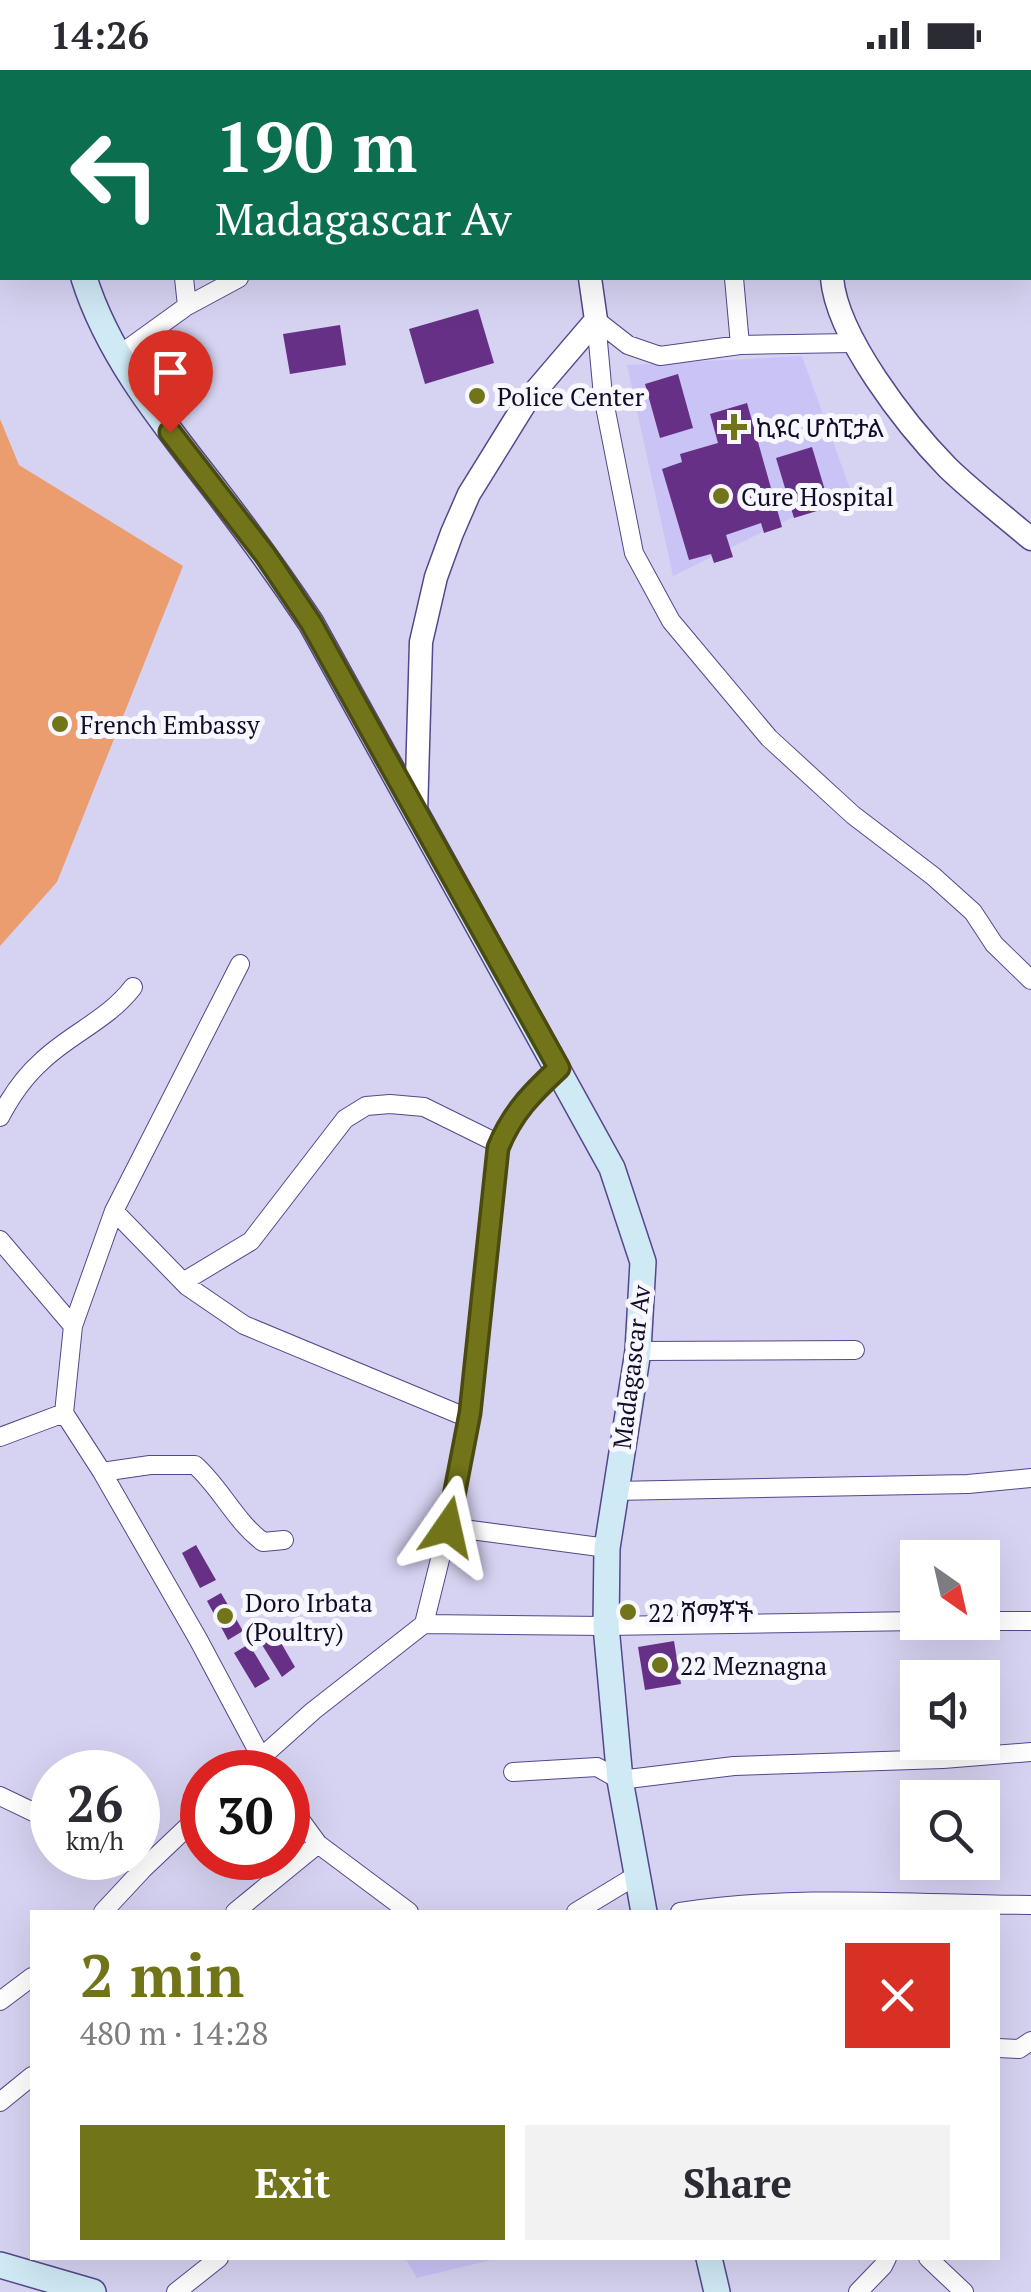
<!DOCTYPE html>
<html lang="en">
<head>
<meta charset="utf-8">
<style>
  body { margin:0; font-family:"PT Serif","Noto Sans Ethiopic",serif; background:#f2f2f3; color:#2b2b33; height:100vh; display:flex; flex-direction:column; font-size:38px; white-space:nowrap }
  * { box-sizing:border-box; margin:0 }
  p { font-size:32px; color:#7c7c81 }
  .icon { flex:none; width:55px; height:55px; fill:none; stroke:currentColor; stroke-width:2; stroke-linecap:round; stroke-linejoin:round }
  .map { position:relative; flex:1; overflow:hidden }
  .sheet { position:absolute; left:30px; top:1840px; width:970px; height:350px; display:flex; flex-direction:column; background:#fff; border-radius:0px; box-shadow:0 10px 40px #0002 }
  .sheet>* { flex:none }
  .hud { position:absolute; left:0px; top:0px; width:1032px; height:210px; box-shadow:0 10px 40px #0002; background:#0b6e4f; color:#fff; overflow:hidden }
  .needle { width:65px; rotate:146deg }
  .tools { position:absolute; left:900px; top:1470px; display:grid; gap:20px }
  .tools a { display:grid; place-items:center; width:100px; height:100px; border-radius:0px; background:#fff; box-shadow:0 10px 40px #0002; font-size:50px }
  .speed { position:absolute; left:30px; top:1680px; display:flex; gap:20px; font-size:50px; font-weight:700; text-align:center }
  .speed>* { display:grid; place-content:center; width:130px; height:130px; border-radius:50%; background:#fff; box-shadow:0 10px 40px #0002; line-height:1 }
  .speed small { font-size:25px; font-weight:400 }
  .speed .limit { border:15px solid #d22; background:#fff; color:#111 }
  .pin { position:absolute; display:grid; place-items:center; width:85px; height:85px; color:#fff; margin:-102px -42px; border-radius:50% 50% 50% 0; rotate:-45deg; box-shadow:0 0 10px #0007 }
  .pin .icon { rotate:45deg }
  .me { position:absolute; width:110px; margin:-55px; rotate:11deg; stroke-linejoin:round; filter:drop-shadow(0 0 8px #0008) }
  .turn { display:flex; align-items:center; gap:35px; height:210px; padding:0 50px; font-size:45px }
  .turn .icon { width:130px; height:130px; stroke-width:2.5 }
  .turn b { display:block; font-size:70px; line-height:85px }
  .round { display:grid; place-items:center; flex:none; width:105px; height:105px; border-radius:0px; background:#f2f2f3 }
  .overview { display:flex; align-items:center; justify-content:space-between; height:170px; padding:0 50px }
  h1 { font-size:60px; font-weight:600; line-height:75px; color:#727419 }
  .button { display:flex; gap:20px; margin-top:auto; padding:20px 50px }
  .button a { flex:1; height:115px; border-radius:0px; background:#727419; color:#fff; font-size:40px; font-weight:600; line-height:115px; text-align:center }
  .button a+a { background:#f2f2f3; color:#2b2b33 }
  .status { display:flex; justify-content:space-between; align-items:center; height:70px; padding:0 50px; background:#fff; direction:ltr }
  .status svg { height:28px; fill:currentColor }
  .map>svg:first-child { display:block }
  .built { fill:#c9c3f6 }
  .green { fill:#eb9d70 }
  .building { fill:#653085 }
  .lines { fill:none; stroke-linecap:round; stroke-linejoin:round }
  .minor-casing { stroke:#54478b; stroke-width:20 }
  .tertiary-casing { stroke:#54478b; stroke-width:25 }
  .secondary-casing { stroke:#54478b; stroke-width:28 }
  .minor { stroke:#fff; stroke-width:18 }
  .tertiary { stroke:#fff; stroke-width:22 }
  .secondary { stroke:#cfe9f5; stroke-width:25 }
  .route-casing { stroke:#4a4b10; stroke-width:25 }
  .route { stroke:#727419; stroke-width:18 }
  .poi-dot { fill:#727419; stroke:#f7f7ff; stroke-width:4 }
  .labels { text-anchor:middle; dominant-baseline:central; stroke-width:10; stroke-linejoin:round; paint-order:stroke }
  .poi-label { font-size:25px; fill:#120c27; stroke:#f7f7ff; text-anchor:start }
  .street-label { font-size:25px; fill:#120c27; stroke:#f7f7ff }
</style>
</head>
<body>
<div class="status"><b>14:26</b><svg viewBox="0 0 49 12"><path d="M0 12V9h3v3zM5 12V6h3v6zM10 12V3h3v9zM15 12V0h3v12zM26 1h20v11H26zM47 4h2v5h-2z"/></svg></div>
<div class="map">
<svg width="1031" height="2222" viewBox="0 0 1031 2222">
  <rect width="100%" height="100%" fill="#d6d3f2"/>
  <path class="built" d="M802,286L850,419L673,506L627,295Z
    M405,2188H499L417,2208Z"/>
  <path class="green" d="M0,349L19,395L183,496L57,812L0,876Z"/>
  <path class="building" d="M478,239L494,293L425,314L409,259Z
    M340,255L346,295L290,304L283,264Z
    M678,304L693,358L660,368L645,314Z
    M747,333L782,457L764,463L761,453L726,465L733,487L714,493L711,484L689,490L662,399L682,392L680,384L718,373L710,344Z
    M812,377L830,437L794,448L776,388Z
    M196,1475L216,1510L200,1518L182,1483Z
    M221,1523L243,1561L228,1570L207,1531Z
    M269,1552L295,1597L282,1607L254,1562Z
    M674,1571L681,1614L645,1620L638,1577Z
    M249,1574L270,1609L255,1618L234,1583Z"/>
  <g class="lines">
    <defs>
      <path id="minor" d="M274,0V2
        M373,0V2
        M184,208L187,236
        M734,208L740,275
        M596,250L603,326L634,483L671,551L769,668L853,745L933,806L973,842L994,874L1031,910
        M596,250L628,275L660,286L740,275L852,273
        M119,285L187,236L239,208
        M0,1047C11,1026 24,1007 42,991C70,964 109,949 133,917
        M114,1141L187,1216L244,1255L468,1348
        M0,1170L73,1256
        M183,1212L251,1171L345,1049L366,1036L390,1034L424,1037L499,1074
        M638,1281L855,1280
        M64,1343L102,1402L198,1569L269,1702
        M0,1367L64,1343L73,1256L114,1141L240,894
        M102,1402L150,1395H195C221,1418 235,1451 263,1472L284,1470
        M614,1421L968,1414L1031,1408
        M448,1457L607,1478
        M982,1551H1031
        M424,1554L448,1457L470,1343L497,1078C512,1043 532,1023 559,998
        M245,1702L313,1641L424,1554L606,1556L918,1551
        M513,1702L597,1697L620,1710L734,1696L943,1689L1031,1682
        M0,1726L52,1751
        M288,1733L318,1774L409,1842
        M123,1788L143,1799
        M103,1842L143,1799L202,1743
        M235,1842L318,1774
        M576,1842L637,1805
        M680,1842C796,1824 914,1834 1031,1835
        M0,1931L32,1907
        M998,1978L1019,1979L1031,1971
        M0,2032L32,2006
        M928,2188L964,2222
        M176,2222L219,2188
        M858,2222L883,2196L887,2188"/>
      <path id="tertiary" d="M566,0V2
        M772,0L773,2
        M832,208C837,267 906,355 948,398C974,423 1004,446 1031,469
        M416,744L421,572L436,507L452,463L469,424L526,332L596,250L590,208"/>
      <path id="secondary" d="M32,0V2
        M84,208C109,288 166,356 217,422C250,465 281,508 311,553L612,1098L643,1192L638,1281L607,1478L606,1556L620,1710L644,1842
        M709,2188L717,2222
        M0,2195L93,2222"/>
    </defs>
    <use href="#minor" class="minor-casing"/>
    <use href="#tertiary" class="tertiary-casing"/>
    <use href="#secondary" class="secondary-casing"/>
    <use href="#minor" class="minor"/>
    <use href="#tertiary" class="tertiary"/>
    <use href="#secondary" class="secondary"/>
  </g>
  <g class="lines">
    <defs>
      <path id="route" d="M170,362L266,486L311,553L559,998C532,1023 512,1043 498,1078L470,1343L448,1457"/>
    </defs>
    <use href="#route" class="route-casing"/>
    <use href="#route" class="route"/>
  </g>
  <g class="poi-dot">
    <circle cx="477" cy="326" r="10"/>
    <path d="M729 342h10v10h10v10h-10v10h-10v-10h-10v-10h10z"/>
    <circle cx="721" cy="426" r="10"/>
    <circle cx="60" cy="654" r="10"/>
    <circle cx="628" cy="1542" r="10"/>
    <circle cx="225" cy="1546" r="10"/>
    <circle cx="660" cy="1595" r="10"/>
  </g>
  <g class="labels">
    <g class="poi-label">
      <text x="497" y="326">Police Center</text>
      <text x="756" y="357">ኪዩር ሆስፒታል</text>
      <text x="741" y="426">Cure Hospital</text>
      <text x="80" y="654">French Embassy</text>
      <text x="245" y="1532">Doro Irbata<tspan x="245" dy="29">(Poultry)</tspan></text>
      <text x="648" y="1542">22 ሸማቾች</text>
      <text x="680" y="1595">22 Meznagna</text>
    </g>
    <g class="street-label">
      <text transform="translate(631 1297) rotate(-83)">Madagascar Av</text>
    </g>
  </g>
</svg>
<div class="tools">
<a><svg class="needle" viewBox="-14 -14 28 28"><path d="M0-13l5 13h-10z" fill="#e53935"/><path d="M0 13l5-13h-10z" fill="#7c7c81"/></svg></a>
<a><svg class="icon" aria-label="sound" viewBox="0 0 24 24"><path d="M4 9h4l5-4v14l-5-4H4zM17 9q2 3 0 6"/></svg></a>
<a><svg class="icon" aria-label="search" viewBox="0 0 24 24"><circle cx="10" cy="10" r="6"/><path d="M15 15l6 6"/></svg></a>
</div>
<div class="speed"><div>26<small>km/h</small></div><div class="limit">30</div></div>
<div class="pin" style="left:170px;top:362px;background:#d93025"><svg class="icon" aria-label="arrive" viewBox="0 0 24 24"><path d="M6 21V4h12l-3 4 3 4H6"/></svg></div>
<svg class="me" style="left:448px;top:1457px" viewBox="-20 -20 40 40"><path d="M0-17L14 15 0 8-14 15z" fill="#727419" stroke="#fff" stroke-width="4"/></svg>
<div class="hud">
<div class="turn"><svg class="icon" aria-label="left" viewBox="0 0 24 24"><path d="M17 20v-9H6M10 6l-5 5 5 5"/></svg><div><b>190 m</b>Madagascar Av</div></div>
</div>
<section class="sheet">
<div class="overview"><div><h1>2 min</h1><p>480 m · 14:28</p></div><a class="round" style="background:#d93025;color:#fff"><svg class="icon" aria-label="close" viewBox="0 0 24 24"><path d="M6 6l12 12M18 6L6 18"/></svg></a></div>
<div class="button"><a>Exit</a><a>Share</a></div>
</section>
</div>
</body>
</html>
